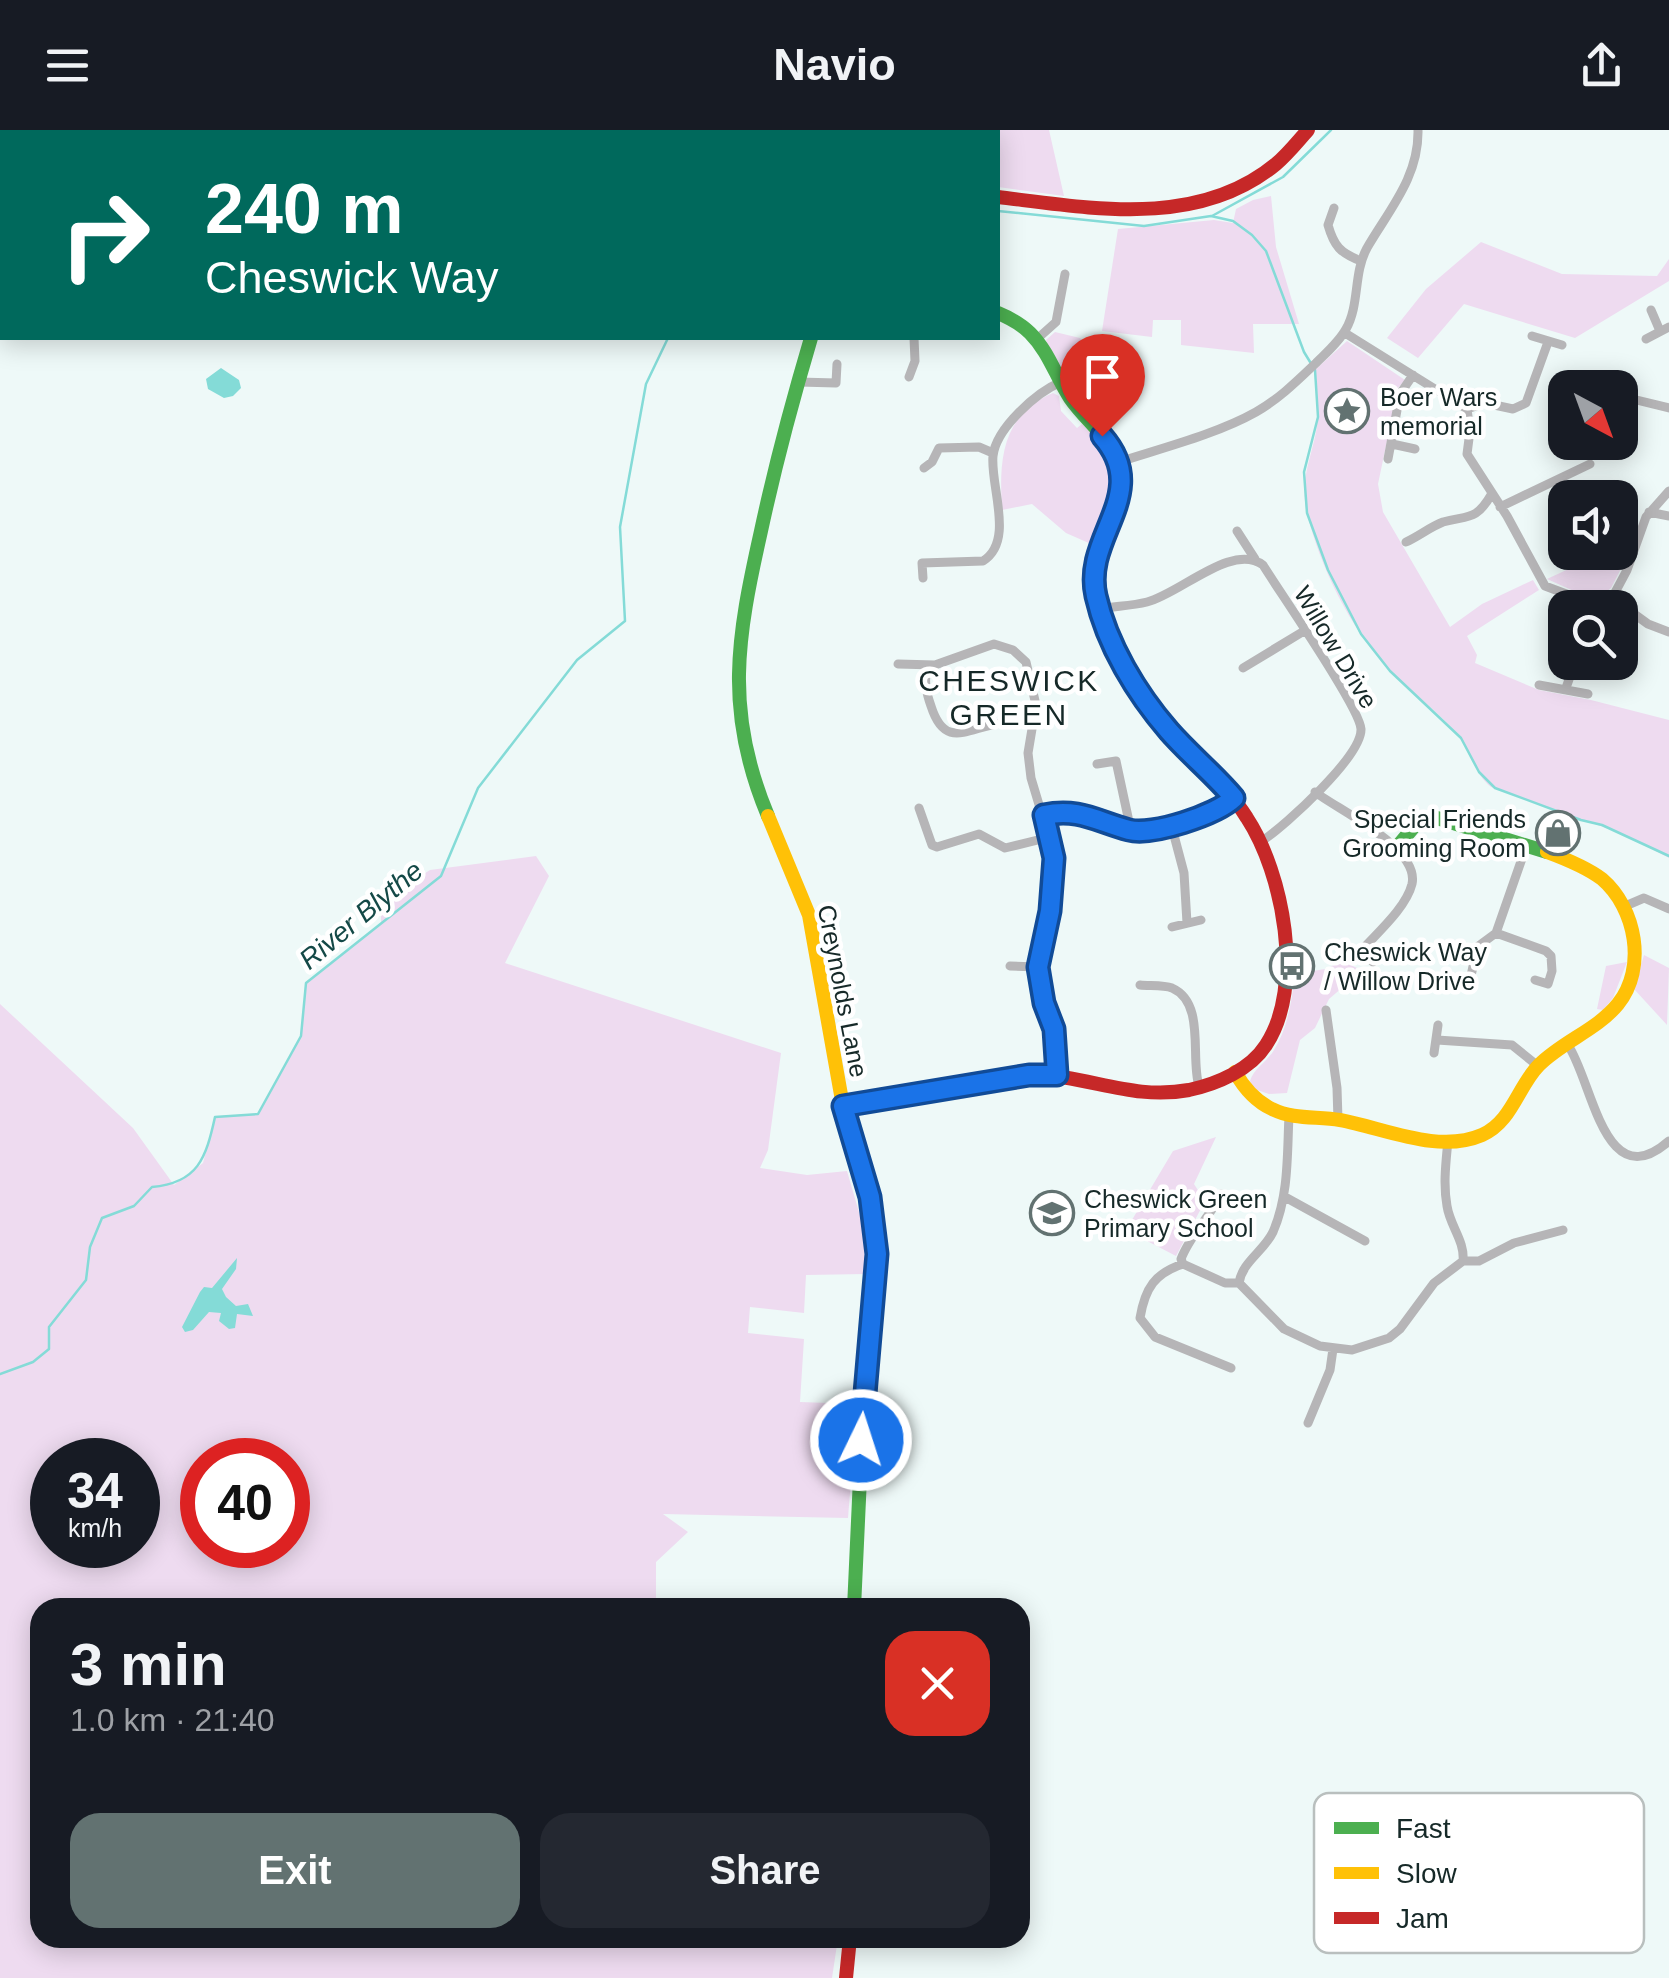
<!DOCTYPE html>
<html lang="en">
<head>
<meta charset="utf-8">
<style>
  body { margin:0; font-family:Arial,sans-serif; background:#242831; color:#f1f3f6; height:100vh; display:flex; flex-direction:column; font-size:38px; white-space:nowrap }
  * { box-sizing:border-box; margin:0 }
  p { font-size:32px; color:#9ea1a6 }
  .icon { flex:none; width:55px; height:55px; fill:none; stroke:currentColor; stroke-width:2; stroke-linecap:round; stroke-linejoin:round }
  .map { position:relative; flex:1; overflow:hidden }
  .details { position:absolute; left:30px; top:1468px; width:1000px; height:350px; display:flex; flex-direction:column; background:#171b24; border-radius:30px; box-shadow:0 5px 25px #0003 }
  .details>* { flex:none }
  .top-card { position:absolute; left:0px; top:0px; width:1000px; height:210px; box-shadow:0 5px 25px #0003; background:#00695c; color:#fff; overflow:hidden }
  .needle { width:65px; rotate:139deg }
  .controls { position:absolute; left:1548px; top:240px; display:grid; gap:20px }
  .controls a { display:grid; place-items:center; width:90px; height:90px; border-radius:20px; background:#171b24; box-shadow:0 5px 25px #0003; font-size:50px }
  .speed { position:absolute; left:30px; top:1308px; display:flex; gap:20px; font-size:50px; font-weight:700; text-align:center }
  .speed>* { display:grid; place-content:center; width:130px; height:130px; border-radius:50%; background:#171b24; box-shadow:0 5px 25px #0003; line-height:1 }
  .speed small { font-size:25px; font-weight:400 }
  .speed .limit { border:15px solid #d22; background:#fff; color:#111 }
  .pin { position:absolute; display:grid; place-items:center; width:85px; height:85px; color:#fff; margin:-102px -42px; border-radius:50% 50% 50% 0; rotate:-45deg; box-shadow:0 0 10px #0007 }
  .pin .icon { rotate:45deg }
  .me { position:absolute; width:110px; margin:-55px; rotate:4deg; stroke-linejoin:round; filter:drop-shadow(0 0 8px #0008) }
  .turn { display:flex; align-items:center; gap:35px; height:210px; padding:0 40px; font-size:45px }
  .turn .icon { width:130px; height:130px; stroke-width:2.5 }
  .turn b { display:block; font-size:70px; line-height:85px }
  .round { display:grid; place-items:center; flex:none; width:105px; height:105px; border-radius:30px; background:#242831 }
  .overview { display:flex; align-items:center; justify-content:space-between; height:170px; padding:0 40px }
  h1 { font-size:60px; font-weight:700; line-height:75px }
  .cta { display:flex; gap:20px; margin-top:auto; padding:20px 40px }
  .cta a { flex:1; height:115px; border-radius:30px; background:#627271; color:#fff; font-size:40px; font-weight:700; line-height:115px; text-align:center }
  .cta a+a { background:#242831; color:#f1f3f6 }
  header { display:flex; justify-content:space-between; align-items:center; height:130px; padding:0 40px; background:#171b24; font-size:45px; font-weight:700 }
  .map>svg:first-child { display:block }
  .green { fill:#eedbf0; fill-rule:evenodd }
  .water { fill:#84dbd7 }
  .lines { fill:none; stroke-linecap:round; stroke-linejoin:round }
  .stream { stroke:#84dbd7; stroke-width:2.5 }
  .street { stroke:#b6b5b7; stroke-width:9 }
  .fast { stroke:#4caf50; stroke-width:14 }
  .slow { stroke:#ffc107; stroke-width:14 }
  .jam { stroke:#c62828; stroke-width:14 }
  .route-casing { stroke:#114b97; stroke-width:25 }
  .route { stroke:#1a73e8; stroke-width:18 }
  .labels { text-anchor:middle; dominant-baseline:central; stroke-width:9; stroke-linejoin:round; paint-order:stroke }
  .poi-label { font-size:25px; fill:#162928; stroke:#fff; text-anchor:start }
  .street-label { font-size:25px; fill:#162928; stroke:#fff }
  .water-label { font-size:28px; font-style:italic; fill:#144947; stroke:#fff }
  .quarter-label { font-size:30px; letter-spacing:2.5px; fill:#162928; stroke:#fff }
  .key { fill:#fff; stroke:#b9bfbe; stroke-width:2.5 }
  .key-label { font-size:28px; fill:#162928 }
</style>
</head>
<body>
<header><svg class="icon" aria-label="menu" viewBox="0 0 24 24"><path d="M4 6h16M4 12h16M4 18h16"/></svg>Navio<svg class="icon" aria-label="share" viewBox="0 0 24 24"><path d="M12 15V3M7 8l5-5 5 5M5 13v7h14v-7"/></svg></header>
<div class="map">
<svg width="1669" height="1848" viewBox="0 0 1669 1848">
  <rect width="100%" height="100%" fill="#eef9f8"/>
  <path class="green" d="M841,0H1049L1064,66L998,57V2H840Z
    M1271,66L1276,117L1299,194H1253L1254,223L1181,215V190H1153L1152,207L1102,201L1118,99L1214,90L1233,93L1236,79L1253,70Z
    M1481,112L1562,144L1657,146L1669,129V151L1575,208L1464,174L1418,228L1387,208L1426,159Z
    M1055,202L1080,208L1087,214V224L1073,230L1079,254L1072,243L1064,244L1047,214L1046,210Z
    M1347,211L1405,250L1398,258L1378,354L1383,382L1450,497L1482,474L1533,450L1539,460L1467,506L1477,525L1475,533L1539,560L1591,570L1669,590V728L1623,704L1491,657C1474,644 1473,622 1459,606C1438,581 1410,562 1387,538C1350,497 1320,437 1307,383C1298,345 1316,321 1318,286C1319,271 1316,255 1315,240Z
    M1053,263L1059,266L1061,281L1077,298L1082,294C1129,343 1120,357 1091,414L1066,403L1032,374L1002,380C999,331 1001,285 1053,263Z
    M1605,422L1612,423L1625,431L1611,458L1599,468L1585,466L1547,449Z
    M536,726L549,746L505,833L781,923L768,1020L760,1038L807,1045L847,1041L863,1096L866,1144L806,1145L804,1183L750,1177L748,1203L804,1209L800,1272L857,1274L848,1388L663,1384L688,1402L656,1432V1477L40,1478V1808H838L832,1848H0V874L133,998L174,1055L203,1033L215,987L258,983L301,906L306,853L381,794V778L400,759L430,740ZM52,1330H138V1415H52ZM202,1330H288V1415H202Z
    M1644,825L1669,838L1667,895L1634,859Z
    M1342,831L1357,838L1350,851L1329,869L1315,898L1300,910L1287,963L1269,964L1254,959L1250,951C1254,938 1267,932 1274,920C1288,898 1292,869 1295,844L1325,839Z
    M1627,832L1613,868L1603,880L1597,879L1606,836Z
    M1216,1007L1194,1054L1205,1071L1176,1126L1126,1100L1173,1021Z"/>
  <path class="water" d="M221,238L239,250L241,258L233,266L224,268L208,259L206,249Z
    M237,1128L236,1139L222,1159L226,1167L236,1176L248,1174L253,1186L237,1184L235,1198L229,1199L219,1191L221,1183L209,1182L193,1200L185,1202L182,1197L200,1162L204,1157L212,1158Z"/>
  <g class="lines">
    <path class="stream" d="M998,81L1144,96L1211,86L1233,91L1252,105L1266,121L1304,222L1315,240L1318,287L1304,342L1307,383L1328,440L1361,504L1390,541L1461,608L1479,642L1495,658L1581,690L1602,695L1669,726
      M1212,86L1283,47L1331,0
      M0,1244L33,1232L49,1219V1197L86,1150L90,1117L102,1088L134,1076L152,1057C198,1053 206,1028 215,987L258,984L301,906L306,853L441,746L478,658L577,530L625,491L620,397L646,254L668,208"/>
    <path class="street" d="M1334,78L1328,95C1334,116 1340,123 1361,131
      M1651,180L1660,201
      M1345,203L1467,279L1470,301L1467,324L1507,386L1545,456L1601,477
      M1532,206L1562,215
      M1037,209L1056,192L1065,144
      M1646,209L1669,197
      M909,247L915,231L914,208
      M799,252L836,253L837,234
      M1620,266L1669,278
      M1467,279L1485,273L1513,279L1526,273L1548,212
      M1392,314L1415,319
      M1388,329L1400,264L1413,245
      M1119,332C1162,318 1217,304 1256,282C1279,269 1297,251 1316,233C1326,223 1339,212 1346,199C1360,174 1353,144 1367,118C1389,80 1419,47 1418,0
      M924,338L932,332L939,318L979,317L993,323
      M1500,377L1590,334
      M1649,382L1669,386
      M1237,401L1255,429
      M1406,412C1419,406 1430,397 1443,392C1468,385 1476,391 1491,365
      M923,448L922,433L983,431C1015,411 990,356 993,326C996,298 1037,262 1061,252
      M1612,468L1648,494L1669,502
      M1600,478L1612,468L1627,440L1646,387L1669,361
      M1099,479C1115,476 1131,476 1147,472C1180,464 1232,412 1263,435C1279,461 1360,578 1361,599C1362,626 1286,695 1262,711
      M898,534L935,535L994,514L1013,520L1026,532L1036,575L1028,623L1031,648L1055,728L1050,781L1038,837L1044,873L1054,899L1057,945
      M927,537C924,551 926,562 931,576C945,620 967,598 1001,593C1011,591 1022,593 1032,594
      M1243,538L1304,501
      M1539,555L1588,564
      M1566,558L1575,532
      M1097,634L1116,631L1131,701
      M1315,662C1340,681 1420,718 1412,754C1406,778 1377,803 1361,821L1373,832
      M919,678L932,715L937,717L979,704L1005,718L1050,707
      M1044,685C1076,678 1098,692 1129,700C1153,706 1216,685 1234,668
      M1171,694L1184,743L1187,793
      M1526,717L1496,803L1546,821L1551,826L1552,841L1548,854L1535,850
      M1623,777L1644,768L1669,779
      M1172,797L1201,790
      M1010,836L1038,837
      M1471,846L1477,817L1496,803
      M1140,855C1149,856 1164,855 1172,858C1206,873 1190,928 1199,956
      M1326,880L1337,958L1338,990
      M1437,910L1512,915L1538,936
      M1568,915C1593,952 1604,1068 1669,1011
      M1434,923L1438,895
      M1289,986C1287,1025 1289,1065 1273,1102C1264,1121 1242,1132 1239,1153L1284,1199L1320,1216L1352,1220L1389,1208L1400,1199L1434,1153L1463,1131C1465,1111 1450,1096 1447,1076C1443,1054 1446,1032 1448,1010
      M1285,1067L1365,1111
      M1463,1131H1479L1514,1113L1563,1100
      M1183,1134L1181,1129C1190,1105 1210,1087 1221,1064
      M1231,1238L1155,1207L1140,1188C1145,1158 1155,1143 1183,1134L1225,1153H1239
      M1308,1293L1330,1240L1333,1219"/>
    <path class="fast" d="M825,2L827,0
      M998,183C1010,188 1021,194 1030,203C1049,222 1056,247 1070,268C1087,293 1117,312 1121,343C1125,369 1108,392 1101,416C1083,481 1125,549 1165,597
      M768,686C724,581 737,508 761,401C775,336 792,272 811,208
      M1397,717L1417,693L1437,688L1547,722
      M854,1478L864,1261"/>
    <path class="slow" d="M768,686L809,785L843,976L876,1096L877,1124L864,1261
      M1235,942C1244,958 1255,971 1272,979C1294,990 1317,986 1340,990C1384,998 1438,1024 1482,1005C1512,992 1518,956 1539,935C1563,911 1597,900 1618,874C1647,838 1636,778 1602,749C1586,737 1566,729 1547,722"/>
    <path class="jam" d="M747,0L753,2
      M998,67C1090,78 1198,99 1276,34C1288,24 1298,11 1308,0
      M843,976L1030,945C1086,944 1131,971 1189,960C1217,954 1250,940 1266,915C1305,856 1283,743 1247,688C1225,652 1192,629 1165,597
      M846,1848L850,1808"/>
  </g>
  <g class="lines">
    <defs>
      <path id="route" d="M861,1310L877,1124L870,1067L843,976L1029,945H1057L1054,899L1044,873L1038,837L1050,781L1054,728L1044,685C1079,678 1096,691 1129,700C1152,706 1216,685 1234,668C1214,644 1190,625 1169,601C1137,564 1107,515 1096,466C1082,406 1153,364 1102,306"/>
    </defs>
    <use href="#route" class="route-casing"/>
    <use href="#route" class="route"/>
  </g>
  <defs>
    <symbol id="sight-ring" viewBox="-11 -11 22 22"><circle r="9.5" fill="#fff" stroke="#627271" stroke-width="1.5"/><path d="M0-6L1.8-2.2L6-1.7L2.9 1.2L3.7 5.4L0 3.3L-3.7 5.4L-2.9 1.2L-6-1.7L-1.8-2.2Z" fill="#627271"/></symbol>
    <symbol id="shop-ring" viewBox="-11 -11 22 22"><circle r="9.5" fill="#fff" stroke="#627271" stroke-width="1.5"/><path d="M-5-2.5h2.3a2.7 3.5 0 0 1 5.4 0H5L5.5 6h-11ZM-1.5-2.5h3a1.5 2.3 0 0 0-3 0Z" fill="#627271"/></symbol>
    <symbol id="bus-ring" viewBox="-11 -11 22 22"><circle r="9.5" fill="#fff" stroke="#627271" stroke-width="1.5"/><path d="M-5-6H5V4H4V6H2V4H-2V6H-4V4H-5ZM-3.5-4V0h7V-4ZM-3.5 1.2v1.5H-2V1.2ZM2 1.2v1.5H3.5V1.2Z" fill="#627271"/></symbol>
    <symbol id="school-ring" viewBox="-11 -11 22 22"><circle r="9.5" fill="#fff" stroke="#627271" stroke-width="1.5"/><path d="M0-5L7-2L0 1L-7-2ZM-4 1L0 2.5L4 1V4Q0 6-4 4Z" fill="#627271"/></symbol>
  </defs>
  <g fill-rule="evenodd">
    <use href="#sight-ring" x="1322" y="256" width="50" height="50"/>
    <use href="#shop-ring" x="1533" y="678" width="50" height="50"/>
    <use href="#bus-ring" x="1267" y="811" width="50" height="50"/>
    <use href="#school-ring" x="1027" y="1058" width="50" height="50"/>
  </g>
  <g class="labels">
    <g class="poi-label">
      <text x="1380" y="267">Boer Wars<tspan x="1380" dy="29">memorial</tspan></text>
      <text x="1526" y="689" text-anchor="end">Special Friends<tspan x="1526" dy="29">Grooming Room</tspan></text>
      <text x="1324" y="822">Cheswick Way<tspan x="1324" dy="29">/ Willow Drive</tspan></text>
      <text x="1084" y="1069">Cheswick Green<tspan x="1084" dy="29">Primary School</tspan></text>
    </g>
    <g class="street-label">
      <text transform="translate(1336 517) rotate(59)">Willow Drive</text>
      <text transform="translate(843 861) rotate(79)">Creynolds Lane</text>
    </g>
    <g class="water-label">
      <text transform="translate(361 785) rotate(-40)">River Blythe</text>
    </g>
    <g class="quarter-label">
      <text x="1009" y="550">CHESWICK<tspan x="1009" dy="34">GREEN</tspan></text>
    </g>
  </g>
  <rect x="1314" y="1663" width="330" height="160" rx="15" class="key"/>
  <rect x="1334" y="1692" width="45" height="12" fill="#4caf50"/>
  <rect x="1334" y="1737" width="45" height="12" fill="#ffc107"/>
  <rect x="1334" y="1782" width="45" height="12" fill="#c62828"/>
  <g class="key-label">
    <text x="1396" y="1708">Fast</text>
    <text x="1396" y="1753">Slow</text>
    <text x="1396" y="1798">Jam</text>
  </g>
</svg>
<div class="controls">
<a><svg class="needle" viewBox="-14 -14 28 28"><path d="M0-13l5 13h-10z" fill="#e53935"/><path d="M0 13l5-13h-10z" fill="#9ea1a6"/></svg></a>
<a><svg class="icon" aria-label="sound" viewBox="0 0 24 24"><path d="M4 9h4l5-4v14l-5-4H4zM17 9q2 3 0 6"/></svg></a>
<a><svg class="icon" aria-label="search" viewBox="0 0 24 24"><circle cx="10" cy="10" r="6"/><path d="M15 15l6 6"/></svg></a>
</div>
<div class="speed"><div>34<small>km/h</small></div><div class="limit">40</div></div>
<div class="pin" style="left:1102px;top:306px;background:#d93025"><svg class="icon" aria-label="arrive" viewBox="0 0 24 24"><path d="M6 21V4h12l-3 4 3 4H6"/></svg></div>
<svg class="me" style="left:861px;top:1310px" viewBox="-20 -20 40 40"><circle r="17" fill="#1a73e8" stroke="#fff" stroke-width="3"/><path d="M0-11L8 9 0 5-8 9z" fill="#fff"/></svg>
<div class="top-card">
<div class="turn"><svg class="icon" aria-label="right" viewBox="0 0 24 24"><path d="M7 20v-9h11M14 6l5 5-5 5"/></svg><div><b>240 m</b>Cheswick Way</div></div>
</div>
<section class="details">
<div class="overview"><div><h1>3 min</h1><p>1.0 km · 21:40</p></div><a class="round" style="background:#d93025;color:#fff"><svg class="icon" aria-label="close" viewBox="0 0 24 24"><path d="M6 6l12 12M18 6L6 18"/></svg></a></div>
<div class="cta"><a>Exit</a><a>Share</a></div>
</section>
</div>
</body>
</html>
